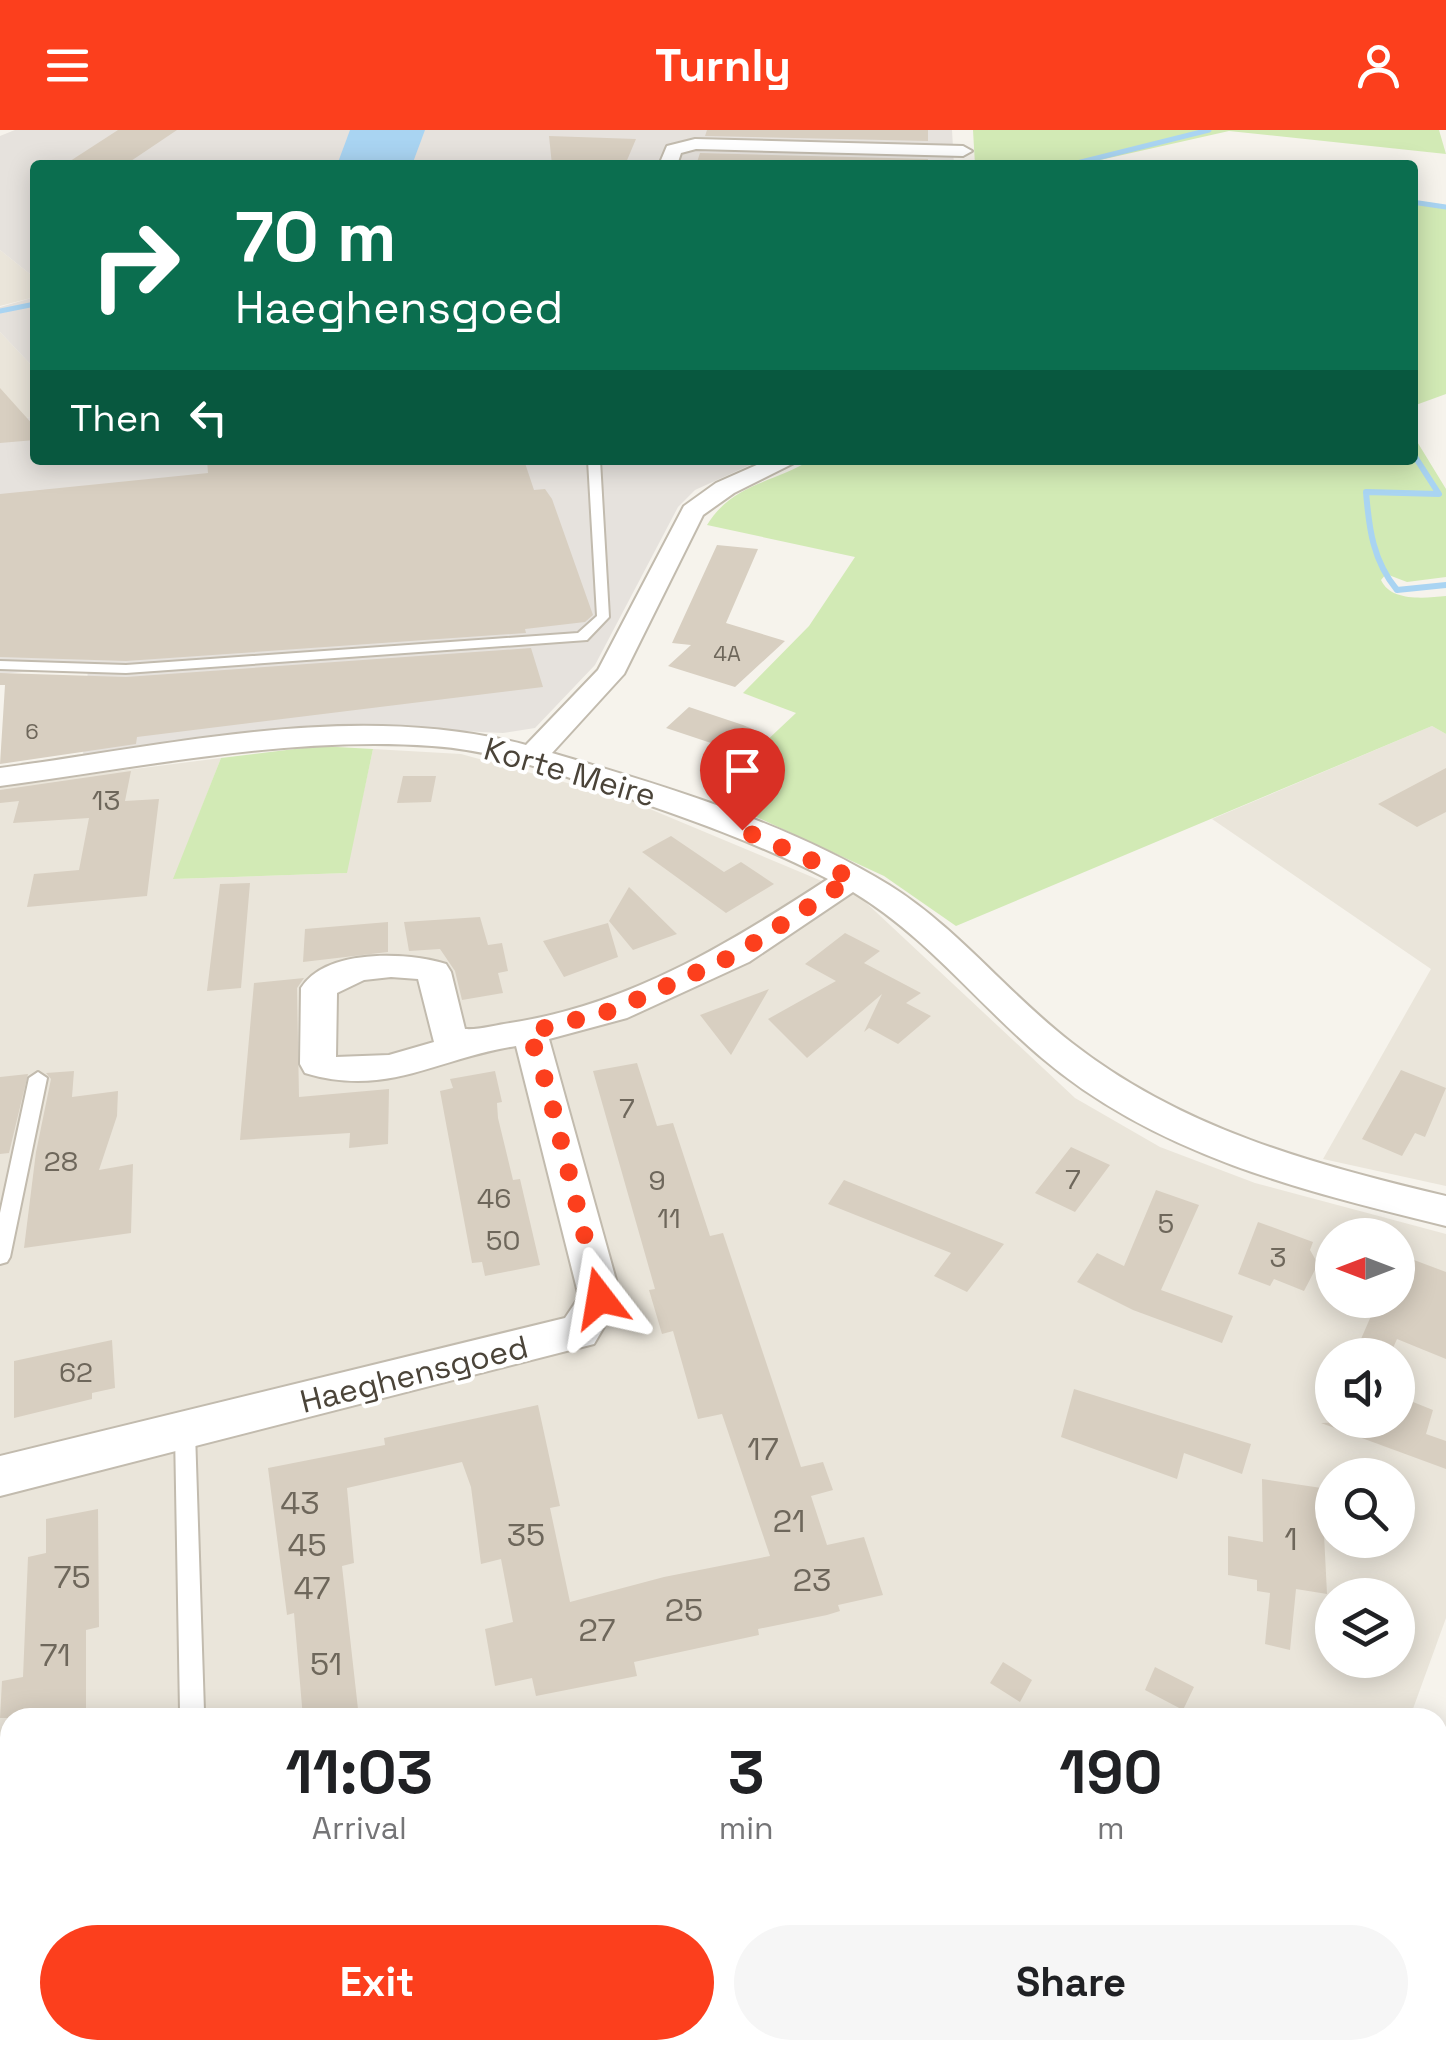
<!DOCTYPE html>
<html lang="en">
<head>
<meta charset="utf-8">
<style>
  body { margin:0; font-family:"Space Grotesk",sans-serif; background:#f6f6f6; color:#202124; height:100vh; display:flex; flex-direction:column; font-size:38px; white-space:nowrap }
  * { box-sizing:border-box; margin:0 }
  p { font-size:32px; color:#757577 }
  .icon { flex:none; width:55px; height:55px; fill:none; stroke:currentColor; stroke-width:2; stroke-linecap:round; stroke-linejoin:round }
  .map { position:relative; flex:1; overflow:hidden }
  .sheet { position:absolute; left:0px; top:1578px; width:1448px; height:352px; display:flex; flex-direction:column; background:#fff; border-radius:30px 30px 0 0; box-shadow:0 5px 25px #0003 }
  .sheet>* { flex:none }
  .top-card { position:absolute; left:30px; top:30px; width:1388px; height:305px; border-radius:10px; box-shadow:0 5px 25px #0003; background:#0b6e4f; color:#fff; overflow:hidden }
  .needle { width:65px; rotate:270deg }
  .tools { position:absolute; left:1315px; top:1088px; display:grid; gap:20px }
  .tools a { display:grid; place-items:center; width:100px; height:100px; border-radius:50%; background:#fff; box-shadow:0 5px 25px #0003; font-size:50px }
  .pin { position:absolute; display:grid; place-items:center; width:85px; height:85px; color:#fff; margin:-102px -42px; border-radius:50% 50% 50% 0; rotate:-45deg; box-shadow:0 0 10px #0007 }
  .pin .icon { rotate:45deg }
  .me { position:absolute; width:110px; margin:-55px; rotate:346deg; stroke-linejoin:round; filter:drop-shadow(0 0 8px #0008) }
  .turn { display:flex; align-items:center; gap:35px; height:210px; padding:0 40px; font-size:45px }
  .turn .icon { width:130px; height:130px; stroke-width:2.5 }
  .turn b { display:block; font-size:70px; line-height:85px }
  .then { display:flex; align-items:center; height:95px; padding:0 40px; background:#0003; gap:20px; font-size:38px }
  .eta { display:flex; justify-content:space-evenly; align-items:center; height:170px; text-align:center }
  .eta b { font-size:60px; font-weight:700; line-height:70px }
  .action { display:flex; gap:20px; margin-top:auto; padding:20px 40px }
  .action a { flex:1; height:115px; border-radius:60px; background:#fc3f1d; color:#fff; font-size:40px; font-weight:700; line-height:115px; text-align:center }
  .action a+a { background:#f6f6f6; color:#202124 }
  header { display:flex; justify-content:space-between; align-items:center; height:130px; padding:0 40px; background:#fc3f1d; color:#fff; font-size:45px; font-weight:700 }
  .map>svg:first-child { display:block }
  .residential { fill:#eae5da; fill-rule:evenodd }
  .industrial { fill:#e6e2dd }
  .green { fill:#d2eab5 }
  .water { fill:#a9d4f2 }
  .lines { fill:none; stroke-linecap:round; stroke-linejoin:round }
  .stream-far1 { stroke:#a9d4f2; stroke-width:5 }
  .stream { stroke:#a9d4f2; stroke-width:6 }
  .building { fill:#d8cfc1 }
  .lane-casing { stroke:#c2bbae; stroke-width:4 }
  .street-casing { stroke:#c2bbae; stroke-width:4 }
  .secondary-casing { stroke:#d6c79b; stroke-width:6 }
  .lane { fill:#fff; fill-rule:evenodd }
  .street { fill:#fff; fill-rule:evenodd }
  .secondary { fill:#fff3cd; fill-rule:evenodd }
  .route { stroke:#fc3f1d; stroke-width:18; stroke-dasharray:0 32.4 }
  .labels { text-anchor:middle; dominant-baseline:central; stroke-width:8; stroke-linejoin:round; paint-order:stroke }
  .far-number-label { font-size:22px; fill:#6e675b }
  .number-label { font-size:28px; fill:#6e675b }
  .street-label { font-size:32px; fill:#4b4439; stroke:#fff }
  .near-number-label { font-size:32px; fill:#6e675b }
</style>
</head>
<body>
<header><svg class="icon" aria-label="menu" viewBox="0 0 24 24"><path d="M4 6h16M4 12h16M4 18h16"/></svg>Turnly<svg class="icon" aria-label="person" viewBox="0 0 24 24"><circle cx="12" cy="8" r="4"/><path d="M4 21q1-7 8-7t8 7"/></svg></header>
<div class="map">
<svg width="1446" height="1928" viewBox="0 0 1446 1928">
  <rect width="100%" height="100%" fill="#f6f3ec"/>
  <path class="residential" d="M0,120L35,148V167L0,176Z
    M0,202L35,239V286L0,294Z
    M1432,596L1446,604V1056L1323,1029L1431,839L1212,689Z
    M373,619L461,624L626,669L860,767L1075,968L1160,1017L1255,1053L1446,1104V1488L1410,1587L10,1588V1920H1290L1287,1928H0V656L221,628L174,749L346,743ZM1332,1105H1398V1170H1332ZM1332,1225H1398V1290H1332ZM1332,1345H1398V1410H1332ZM1332,1465H1398V1530H1332Z
    M1446,1784V1928H1396L1399,1920H1438V1808Z"/>
  <path class="industrial" d="M15,0H952L954,35H35V148L0,120V6Z
    M35,167V239L0,202V177Z
    M35,286V330H761L695,360L678,377L595,535L535,598L503,603L334,595L83,625L88,536L0,544V294Z"/>
  <path class="green" d="M973,0H1439L1446,24L1229,1L1078,35H975Z
    M1413,70L1446,76V264L1413,276Z
    M1413,305L1446,359V447L1407,452L1386,444L1381,450C1391,472 1425,468 1446,466V604L1432,596L956,796L884,746L709,665L796,583L743,563L809,496L855,427L707,395C733,353 771,354 811,330H1412Z
    M319,616L373,619L347,743L173,749L221,628Z"/>
  <path class="water" d="M350,0H425L412,35H337Z"/>
  <g class="lines">
    <path class="stream-far1" d="M1069,35L1209,0
      M1412,72L1446,77
      M0,181L35,174"/>
    <path class="stream" d="M1412,322L1439,364L1366,362C1369,399 1373,431 1397,460L1446,455"/>
  </g>
  <path class="building" d="M118,0H177L125,35H64Z
    M707,0H928V11L705,6Z
    M549,6L636,9L625,35H552Z
    M700,23L928,29V35H696Z
    M0,258L35,297V310L0,313Z
    M207,330H524L534,360L545,359L552,369L593,485L585,492L525,499L526,503L126,531L0,527V364L208,343Z
    M717,415L758,419L726,493L785,511L735,557L668,536L691,515L672,513Z
    M531,518L543,557L137,607L136,614L0,634L5,555H0V543L126,547Z
    M689,577L743,595L759,602L738,622L666,598Z
    M1446,638V682L1417,697L1378,674Z
    M131,641L125,671L159,669L147,766L27,777L34,744L79,740L89,688L13,693L19,671L0,673V660Z
    M403,646H436L431,672L397,673Z
    M671,706L724,742L741,732L774,754L726,783L642,722Z
    M250,753L241,858L207,861L220,754Z
    M629,757L677,804L633,820L609,791Z
    M480,787L488,815L502,813L508,841L498,843L503,863L462,870L455,841L440,819L409,821L404,792Z
    M388,792V822L303,832L305,799Z
    M608,793L618,827L564,847L543,811Z
    M845,803L880,821L864,833L921,863L906,873L931,886L898,914L869,898L864,902L882,864L807,928L768,889L836,851L805,834Z
    M304,848L297,858L299,967L389,959L388,1014L349,1018L350,1003L240,1010L254,853Z
    M769,859L731,925L700,885Z
    M637,933L657,996L673,993L710,1106L723,1103L801,1337L823,1332L833,1360L811,1366L827,1415L864,1407L883,1465L838,1475L840,1481L827,1485L758,1499L759,1505L634,1532L637,1546L536,1566L532,1548L495,1556L485,1499L513,1492L501,1429L481,1434L471,1357L462,1332L347,1358L354,1433L342,1436L359,1588H303L294,1483L287,1485L268,1338L385,1315L384,1308L538,1275L560,1376L550,1378L570,1472L664,1447L770,1426L722,1284L698,1289L673,1201L662,1204L649,1160L655,1159L593,941Z
    M1401,940L1446,958L1425,1007L1415,1003L1402,1026L1362,1009Z
    M74,941L72,967L118,961L117,986L99,1040L133,1034L131,1103L24,1118L36,1022L51,949L46,943Z
    M495,941L502,972L497,973L498,988L513,1050L520,1049L540,1135L485,1146L482,1132L472,1133L440,961L453,958L450,949Z
    M28,944L9,1023L0,1024V947Z
    M1071,1017L1110,1035L1075,1082L1035,1063Z
    M844,1050L1004,1114L967,1162L934,1146L951,1123L828,1074Z
    M1156,1060L1199,1075L1161,1160L1233,1186L1222,1213L1133,1180L1077,1152L1097,1123L1124,1136Z
    M1258,1092L1313,1112L1310,1120L1318,1134L1304,1161L1274,1149L1270,1156L1238,1144Z
    M1398,1124L1446,1142V1229L1397,1209L1390,1225H1354L1378,1170H1398Z
    M112,1210L115,1258L92,1263V1269L14,1288V1231Z
    M1074,1259L1251,1314L1242,1344L1184,1323L1177,1349L1061,1307Z
    M1398,1266L1433,1280L1426,1304L1446,1311V1339L1321,1293L1398,1290Z
    M1262,1349L1328,1359L1330,1405L1324,1404L1327,1464L1296,1459L1290,1520L1265,1514L1270,1463L1257,1461V1450L1228,1445V1406L1263,1412Z
    M98,1379L99,1497L86,1500V1588H0L2,1551L23,1547L28,1427L46,1423V1389Z
    M1003,1532L1032,1550L1020,1572L990,1553Z
    M1155,1537L1194,1557L1183,1580L1145,1560Z"/>
  <g class="lines">
    <defs>
      <path id="lane" d="M588,330H600L609,487L587,510L126,543L0,539V531L126,535L578,503L597,486Z
        M38,942L47,948L10,1127L7,1132L0,1134V1083L29,948Z
        M185,1293L192,1296L195,1302L204,1581L201,1588H183L180,1581L175,1302L178,1296Z"/>
      <path id="street" d="M695,9L963,16L972,21L963,26L696,19L681,23L677,35H659L667,16Z
        M768,330H800L734,363L703,385L624,544L552,623C665,656 788,693 889,755C958,798 1008,864 1072,913C1182,999 1312,1034 1446,1066V1096C1303,1061 1156,1025 1042,928C978,874 926,806 853,762L749,832L627,888L549,909L621,1168L594,1214L0,1366V1326L565,1188L579,1167L516,916C437,928 387,968 305,943L300,934L301,858C326,818 408,822 446,834L451,842L465,899C479,900 496,895 510,893C629,875 730,813 828,749C760,714 688,688 616,664C556,643 496,620 432,616C287,606 143,637 0,656V638C172,615 354,570 526,615L598,540L684,376L716,353ZM391,847L418,849L434,912L389,925L336,927L337,863L364,850Z"/>
      <path id="secondary" d="M1446,1622V1715L1438,1718V1625Z
        M1309,1920H1391L1388,1928H1306Z"/>
    </defs>
    <use href="#lane" class="lane-casing"/>
    <use href="#street" class="street-casing"/>
    <use href="#secondary" class="secondary-casing"/>
    <use href="#lane" class="lane"/>
    <use href="#street" class="street"/>
    <use href="#secondary" class="secondary"/>
  </g>
  <g class="lines">
    <path class="route" d="M600,1168L548,959L529,902L614,880L737,824L852,748L742,700"/>
  </g>
  <g class="labels">
    <g class="far-number-label">
      <text x="727" y="523">4A</text>
      <text x="32" y="601">6</text>
    </g>
    <g class="number-label">
      <text x="106" y="670">13</text>
      <text x="627" y="978">7</text>
      <text x="61" y="1031">28</text>
      <text x="1073" y="1049">7</text>
      <text x="657" y="1050">9</text>
      <text x="494" y="1068">46</text>
      <text x="669" y="1088">11</text>
      <text x="1166" y="1093">5</text>
      <text x="503" y="1110">50</text>
      <text x="1278" y="1127">3</text>
      <text x="76" y="1242">62</text>
    </g>
    <g class="street-label">
      <text transform="translate(570 642) rotate(16)">Korte Meire</text>
      <text transform="translate(414 1244) rotate(-14)">Haeghensgoed</text>
    </g>
    <g class="near-number-label">
      <text x="763" y="1319">17</text>
      <text x="300" y="1373">43</text>
      <text x="789" y="1391">21</text>
      <text x="526" y="1405">35</text>
      <text x="1291" y="1409">1</text>
      <text x="307" y="1415">45</text>
      <text x="72" y="1447">75</text>
      <text x="812" y="1450">23</text>
      <text x="312" y="1458">47</text>
      <text x="684" y="1480">25</text>
      <text x="597" y="1500">27</text>
      <text x="55" y="1525">71</text>
      <text x="326" y="1534">51</text>
    </g>
  </g>
</svg>
<div class="tools">
<a><svg class="needle" viewBox="-14 -14 28 28"><path d="M0-13l5 13h-10z" fill="#e53935"/><path d="M0 13l5-13h-10z" fill="#757577"/></svg></a>
<a><svg class="icon" aria-label="sound" viewBox="0 0 24 24"><path d="M4 9h4l5-4v14l-5-4H4zM17 9q2 3 0 6"/></svg></a>
<a><svg class="icon" aria-label="search" viewBox="0 0 24 24"><circle cx="10" cy="10" r="6"/><path d="M15 15l6 6"/></svg></a>
<a><svg class="icon" aria-label="layers" viewBox="0 0 24 24"><path d="M12 4l9 5-9 5-9-5zM3 14l9 5 9-5"/></svg></a>
</div>
<div class="pin" style="left:742px;top:700px;background:#d93025"><svg class="icon" aria-label="arrive" viewBox="0 0 24 24"><path d="M6 21V4h12l-3 4 3 4H6"/></svg></div>
<svg class="me" style="left:600px;top:1168px" viewBox="-20 -20 40 40"><path d="M0-17L14 15 0 8-14 15z" fill="#fc3f1d" stroke="#fff" stroke-width="4"/></svg>
<div class="top-card">
<div class="turn"><svg class="icon" aria-label="right" viewBox="0 0 24 24"><path d="M7 20v-9h11M14 6l5 5-5 5"/></svg><div><b>70 m</b>Haeghensgoed</div></div>
<div class="then">Then<svg class="icon" aria-label="left" viewBox="0 0 24 24"><path d="M17 20v-9H6M10 6l-5 5 5 5"/></svg></div>
</div>
<section class="sheet">
<div class="eta">
<div><b>11:03</b><p>Arrival</p></div>
<div><b>3</b><p>min</p></div>
<div><b>190</b><p>m</p></div>
</div>
<div class="action"><a>Exit</a><a>Share</a></div>
</section>
</div>
</body>
</html>
